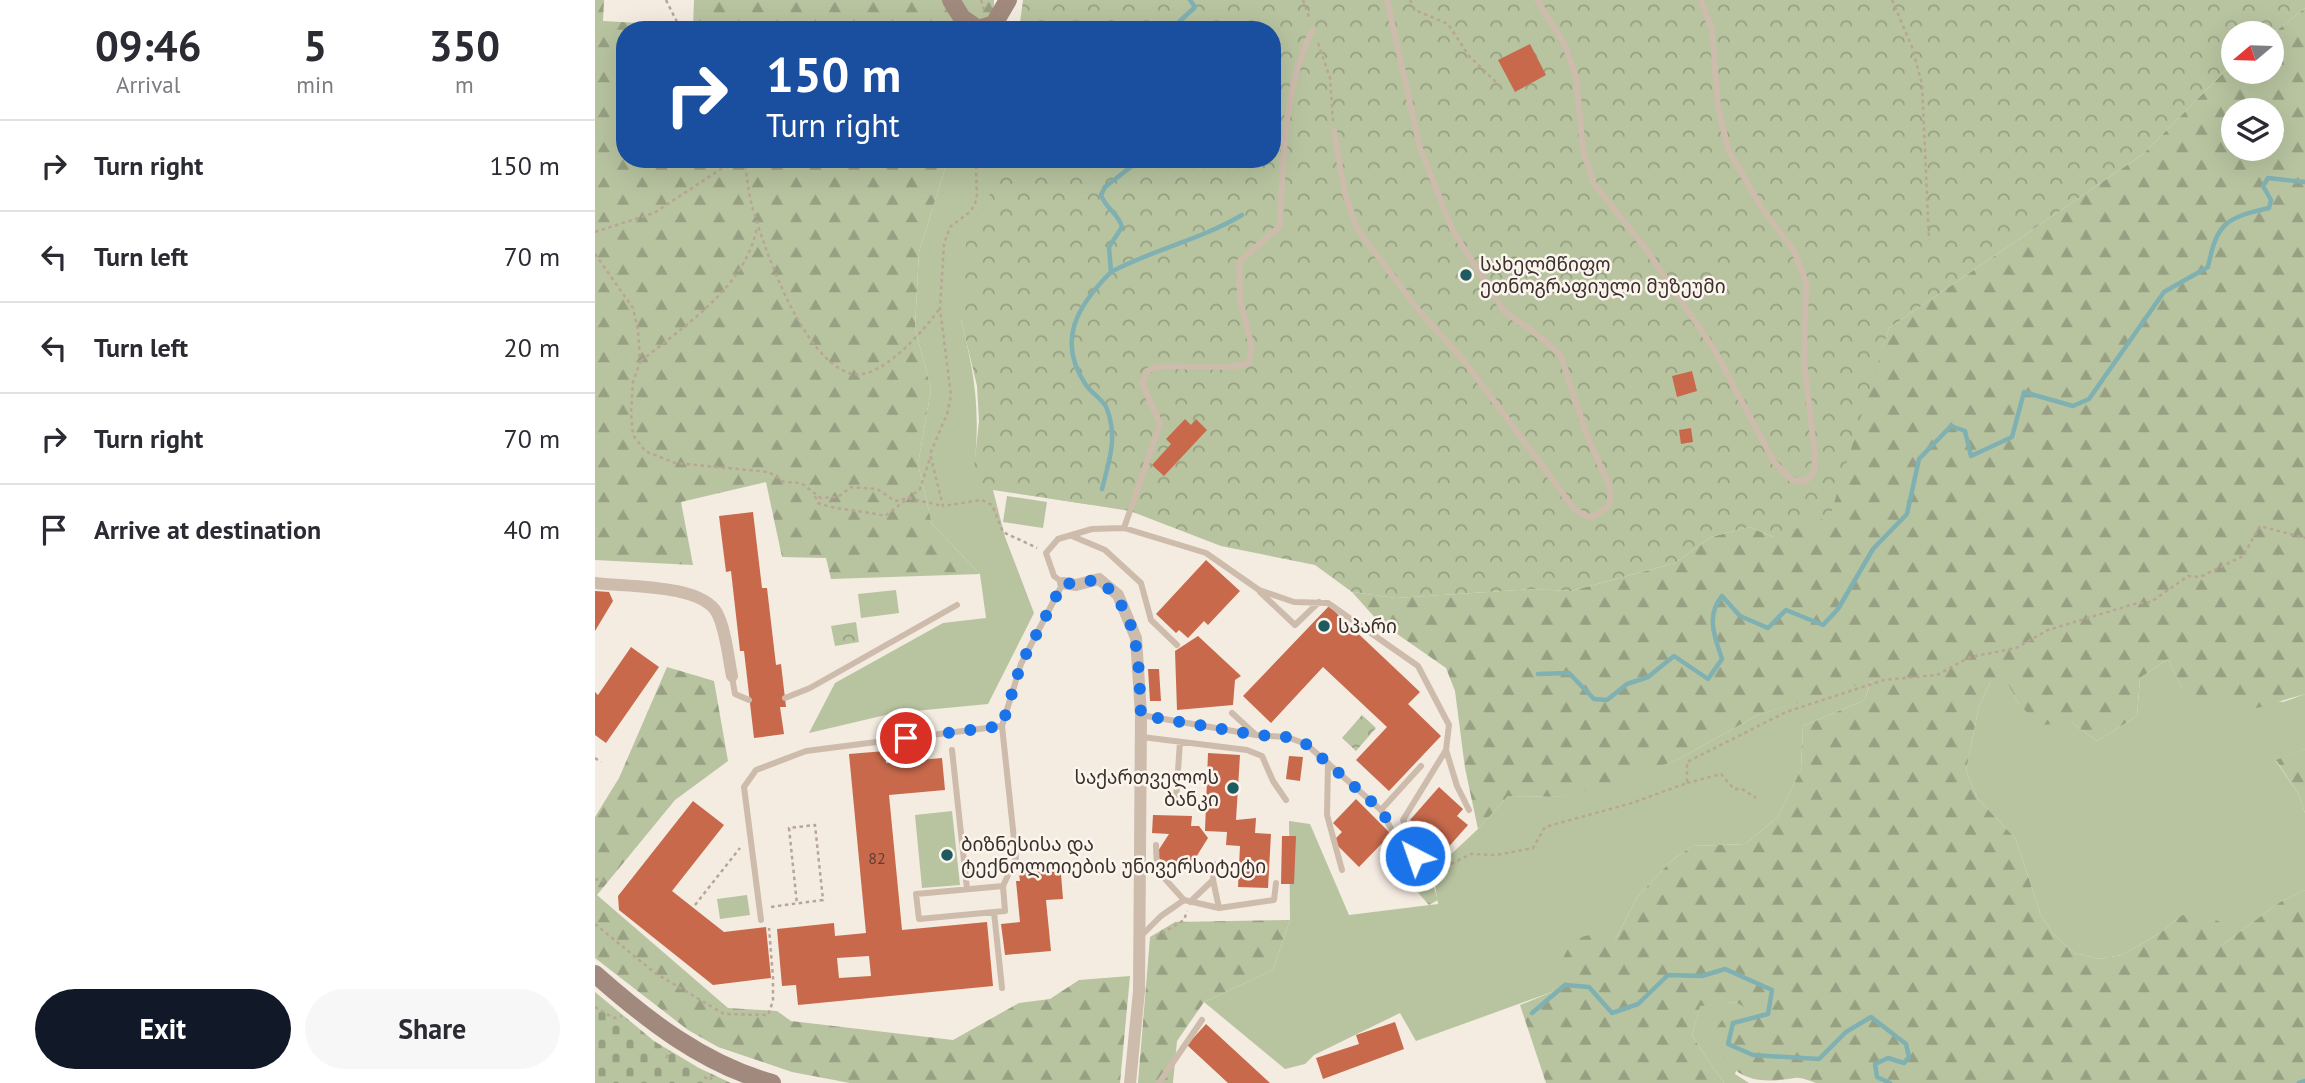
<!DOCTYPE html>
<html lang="en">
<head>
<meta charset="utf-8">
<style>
  body { margin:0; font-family:"PT Sans","Noto Sans Georgian",sans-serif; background:#f7f7f7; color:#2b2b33; height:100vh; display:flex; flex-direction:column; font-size:26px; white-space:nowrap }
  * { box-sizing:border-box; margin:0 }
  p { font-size:23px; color:#7c7c81 }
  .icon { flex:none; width:38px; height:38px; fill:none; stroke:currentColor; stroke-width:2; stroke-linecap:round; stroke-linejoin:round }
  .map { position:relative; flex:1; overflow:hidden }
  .sheet { display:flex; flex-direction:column; background:#fff; width:595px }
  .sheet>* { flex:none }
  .guide { position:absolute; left:21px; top:21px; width:665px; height:147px; border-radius:28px; box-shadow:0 7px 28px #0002; background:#1a4fa0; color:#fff; overflow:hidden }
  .needle { width:46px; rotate:251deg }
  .controls { position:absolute; left:1626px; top:21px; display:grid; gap:14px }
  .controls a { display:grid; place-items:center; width:63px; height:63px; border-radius:50%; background:#fff; box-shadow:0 7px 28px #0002; font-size:35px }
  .pin { position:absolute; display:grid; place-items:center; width:60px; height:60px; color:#fff; margin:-30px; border:4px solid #fff; border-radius:50%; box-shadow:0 2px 7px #0007 }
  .me { position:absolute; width:77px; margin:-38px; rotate:319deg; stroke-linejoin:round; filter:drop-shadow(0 0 5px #0008) }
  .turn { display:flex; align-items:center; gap:24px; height:147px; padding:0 35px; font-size:32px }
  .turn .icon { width:91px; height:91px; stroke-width:2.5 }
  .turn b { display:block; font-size:49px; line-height:60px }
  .eta { display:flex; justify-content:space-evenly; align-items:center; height:119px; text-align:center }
  .eta b { font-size:42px; font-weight:700; line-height:49px }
  .cta { display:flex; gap:14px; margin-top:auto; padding:14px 35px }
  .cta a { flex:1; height:80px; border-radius:42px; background:#111827; color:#fff; font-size:28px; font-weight:700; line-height:80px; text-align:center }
  .cta a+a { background:#f7f7f7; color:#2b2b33 }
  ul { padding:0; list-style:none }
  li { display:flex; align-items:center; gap:21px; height:91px; padding:0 35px; border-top:2px solid #e1e1e2 }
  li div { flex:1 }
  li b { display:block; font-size:26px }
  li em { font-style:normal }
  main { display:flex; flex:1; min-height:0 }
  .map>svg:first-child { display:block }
  .grass { fill:#b8c4a0 }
  .forest { fill:url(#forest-firs); fill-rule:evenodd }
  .cemetery { fill:url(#cemetery-stones) }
  .park { fill:url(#park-crowns) }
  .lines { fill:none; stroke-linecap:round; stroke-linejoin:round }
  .stream { stroke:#7fb0b2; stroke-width:4.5 }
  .building { fill:#c8694b; fill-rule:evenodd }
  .path { stroke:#b9a596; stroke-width:2.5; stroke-dasharray:3.5 3.5; stroke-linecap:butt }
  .lane { stroke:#cdbbac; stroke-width:6 }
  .street { stroke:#cdbbac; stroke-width:12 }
  .secondary { stroke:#a18a7d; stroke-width:18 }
  .route { stroke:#1a73e8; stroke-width:12; stroke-dasharray:0 21.6 }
  .poi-dot { fill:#1f5a5e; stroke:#fbf5ee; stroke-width:2.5 }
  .labels { text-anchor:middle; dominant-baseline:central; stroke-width:5; stroke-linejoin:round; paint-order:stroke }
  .number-label { font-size:16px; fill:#5e3e33 }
  .poi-label { font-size:19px; fill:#3b302b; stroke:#fbf5ee; text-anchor:start }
</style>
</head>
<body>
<main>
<section class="sheet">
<div class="eta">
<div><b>09:46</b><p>Arrival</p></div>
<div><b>5</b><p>min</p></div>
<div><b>350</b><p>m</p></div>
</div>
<ul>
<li><svg class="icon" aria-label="right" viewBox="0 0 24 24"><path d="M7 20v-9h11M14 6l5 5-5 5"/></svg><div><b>Turn right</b></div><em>150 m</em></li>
<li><svg class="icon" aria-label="left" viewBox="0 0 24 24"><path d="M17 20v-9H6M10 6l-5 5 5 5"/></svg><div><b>Turn left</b></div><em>70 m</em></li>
<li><svg class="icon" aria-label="left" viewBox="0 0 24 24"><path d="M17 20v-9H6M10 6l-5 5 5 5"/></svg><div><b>Turn left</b></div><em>20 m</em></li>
<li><svg class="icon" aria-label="right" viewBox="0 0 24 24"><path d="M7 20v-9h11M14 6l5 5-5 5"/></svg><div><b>Turn right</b></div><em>70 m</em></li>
<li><svg class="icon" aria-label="arrive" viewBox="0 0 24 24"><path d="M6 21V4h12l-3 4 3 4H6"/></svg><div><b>Arrive at destination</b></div><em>40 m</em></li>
</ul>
<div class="cta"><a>Exit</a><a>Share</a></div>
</section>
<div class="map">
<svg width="1710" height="1083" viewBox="0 0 1710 1083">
  <defs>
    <pattern id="forest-firs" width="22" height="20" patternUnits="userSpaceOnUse" patternTransform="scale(1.75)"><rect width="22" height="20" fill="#b8c4a0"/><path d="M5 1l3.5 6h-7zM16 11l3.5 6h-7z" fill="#97a083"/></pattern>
    <pattern id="cemetery-stones" width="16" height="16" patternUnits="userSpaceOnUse" patternTransform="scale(1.75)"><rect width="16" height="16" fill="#b8c4a0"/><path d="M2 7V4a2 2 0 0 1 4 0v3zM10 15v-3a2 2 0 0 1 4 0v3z" fill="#97a083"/></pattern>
    <pattern id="park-crowns" width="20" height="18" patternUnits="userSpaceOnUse" patternTransform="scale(1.75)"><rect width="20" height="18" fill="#b8c4a0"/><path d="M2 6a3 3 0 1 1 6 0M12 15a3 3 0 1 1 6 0" fill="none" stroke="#97a083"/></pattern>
  </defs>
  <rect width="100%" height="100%" fill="#f4ebe1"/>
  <path class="grass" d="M353,159H486L366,319C379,372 385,405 380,461L497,505L398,490L410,537L439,613L393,704L299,713L214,733L240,683L348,623L391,618L385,574L337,524L323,464L336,389L320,328L324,252Z
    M412,496L452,502L448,528L408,522Z
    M301,590L304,613L266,618L263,594Z
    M1573,659L1587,688L1688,702L1710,694V749L1681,761L1704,795L1710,813V890L1685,902L1627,945L1587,915L1565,933L1527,955L1504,959L1479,953L1457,932L1445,913L1421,839L1383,799L1371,771L1384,706L1395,683L1407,672L1424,704L1477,723L1502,741L1542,716L1545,678Z
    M1276,680L1270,700L1208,726L1206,769L1183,817L1150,844L1097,846L1075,862L1042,897L1020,940L963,976L957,992L821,1041L805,1013L719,1055L710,1064L690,1069L609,1002L678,970L695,920L694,821L715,824L754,915L843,904L838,871L883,829L913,796L967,797L1080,761L1163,715Z
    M357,811L365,885L327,888L320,815Z
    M152,895L155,915L125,919L122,899Z
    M1140,1002L1161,1012L1140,1074L1154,1083H1129L1097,1036L1105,1005Z"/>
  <path class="forest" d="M0,0H9L8,21L98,26L99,0H399L398,30H30V159H353L324,252L320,328L336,389L323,464L337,524L385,574L236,579L231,558L187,557L171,482L86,502L98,565L0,560Z
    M1710,8V694L1662,708L1613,700L1587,688L1573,659L1545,678L1542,716L1502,741L1477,723L1444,725L1424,704L1407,673L1395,683L1384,706L1371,771L1383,799L1421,839L1445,913L1457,932L1479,953L1504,959L1527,955L1565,933L1587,915L1624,921L1627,945L1685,902L1710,890V1083H1221C1215,1081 1206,1077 1200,1078C1174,1082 1152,1083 1134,1065C1125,1053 1122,1045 1120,1030L1132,1013L1159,1012L1140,1002L1105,1006L1097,1036L1129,1083H951L925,1005L957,992C965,971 968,936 997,935C1004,935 1013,939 1020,940L1042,897L1075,862L1097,846L1150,844L1183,817L1206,769L1208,726L1270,700L1276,681L1163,715L1080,761L1018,782L968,797L913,796L883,829L870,768L860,691L851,668L782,620L757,592L801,598L939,589L976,591L1080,563L1116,537L1154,527L1179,537L1273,390L1294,328L1548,154L1638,63V72H1676L1677,34ZM1638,110H1676V149H1638Z
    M72,667L119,681L133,761L80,800L2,895L133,1008L182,1011L196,1021L358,1040L424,1003L455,999L484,980L535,976L525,1083H255L197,1072L123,1047L93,1030L0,958V817L24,778Z
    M1710,749V813L1704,795L1681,760Z
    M695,920L678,970L609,1002L582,1041L578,1083H543L555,937L580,922Z"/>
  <path class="cemetery" d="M0,992L59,1041L104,1068L136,1083H0Z"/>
  <path class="park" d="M428,0H1710V8L1677,34L1638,33V63L1548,154L1294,328L1235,516L1179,537L1154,527L1116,537L1080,563L976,591L939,589L801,598L757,592L720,565L626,546L535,511L377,486L384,421L382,386L366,319L372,231L398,189L403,159H677V30H424Z
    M261,622L264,642L240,646L236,626Z
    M767,715L781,728L761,751L747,738Z
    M827,864L832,866L843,900L834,905L810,878L811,872L824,869Z"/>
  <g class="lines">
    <path class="stream" d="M582,30L584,22L600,7L595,0
      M516,272C559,249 605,240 647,215
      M507,489C514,461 523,438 512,409C509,400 497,394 491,385C461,341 482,306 516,272L514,247L527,227C523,213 511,209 506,195L510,187L546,159
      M943,674L974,673L999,699L1012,700L1032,684L1053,677L1079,656L1113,679L1127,659C1119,635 1111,616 1127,596L1145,616L1173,628L1191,610L1228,625L1243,609L1278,549L1312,514L1324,459L1356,426L1370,431L1376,456L1417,437L1429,392L1478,406L1494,399L1569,292L1613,267C1622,223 1630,218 1674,208L1676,200L1668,186L1673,178L1710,182
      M937,1013L970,985L994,987L1017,1013L1043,1004L1073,975L1107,976L1130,969L1177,990L1173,1014L1138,1023L1133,1044L1158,1055L1224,1059L1251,1032L1276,1017L1311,1044L1314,1057L1309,1063L1293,1058L1280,1064L1282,1077L1295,1083
      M1704,1083L1710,1081"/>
  </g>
  <path class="building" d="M935,44L951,75L920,92L903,60Z
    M1097,371L1102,391L1082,397L1077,376Z
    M590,419L596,425L601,419L612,430L569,476L557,465L576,444L571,439Z
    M1096,428L1098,442L1086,444L1084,430Z
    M158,512L167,588H172L181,665L186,664L191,707H185L189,734L159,738L149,651H145L136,571L131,572L124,516Z
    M611,560L645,591L613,625L609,621L593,638L584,630L581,633L561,614Z
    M0,591L14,592L18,601L0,631Z
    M734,606L825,692L813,704L846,736L794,791L761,760L792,727L728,667L676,723L648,696Z
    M603,636L646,676L640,680L638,705L582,710L580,651Z
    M36,647L64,667L11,743L0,735V692L3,695Z
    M553,669H564L566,701H555Z
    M290,751L291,763L347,758L350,790L294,795L307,930L392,922L398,986L203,1005L201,985L187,986L182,929L239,923L240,936L271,933L254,754ZM274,956L276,976L244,978L242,958Z
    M613,753L645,755L641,820L661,818L660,833L676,834L673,888L643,887L645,846L631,845L632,832L610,831Z
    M694,756L708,757L705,781L691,779Z
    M844,787L868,809L862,816L873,825L850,851L815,820Z
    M761,799L796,834L764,867L738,841L747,832L738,823Z
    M98,801L129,825L77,891L129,932L171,927L176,978L118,985L24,910L23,896Z
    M558,815L597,816L596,826H604L613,838L598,862L573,870L561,854L574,834L557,833Z
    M687,836H701L699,884H686Z
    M465,862L468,899L451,900L456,951L410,955L406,924L425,922L421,881H425L423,866Z
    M800,1022L809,1049L728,1079L721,1058L764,1044L761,1035Z
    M611,1024L675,1083H633L592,1045Z"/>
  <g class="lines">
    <path class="path" d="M71,0L86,30
      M386,0L389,10
      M708,0L715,20
      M815,0L820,10L853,24L874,56L906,87
      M1297,0L1317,47L1327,84L1334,240
      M723,43L735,78L738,121
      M149,159C152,175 153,191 157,206C170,251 207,357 254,373C284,384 331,328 345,308
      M383,159L381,170L382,199L376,211L355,227L349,244L345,308L356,396L352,414L335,454L348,506L387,500L397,505L408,532L442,548
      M0,232L59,213L126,169L150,162
      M0,254L38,308L43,330L45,362L38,382L36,413L38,435L50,451L80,463L174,472L189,482L206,483L226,498L243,497L256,487L282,489L300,501L313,498L348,506
      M46,361C91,324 150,288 162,227
      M220,496L223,503C245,511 267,510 290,516L325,489L335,458
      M0,758L6,762
      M1092,783L1126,774L1139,789H1147L1161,798
      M822,870L829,887
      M823,871L834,865H854L876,854L901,855L938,848L950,827L1037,803L1092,783V762L1191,712L1289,680L1342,675L1375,657L1421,648L1453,630L1539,604L1556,602L1593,576L1605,577L1648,556L1665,526L1710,538
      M0,879L9,881
      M100,905L145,848
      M176,907L182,906L228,900L220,825L194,828L202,904
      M0,924L60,973L129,1014L173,1015L178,1001V978L174,928
      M561,937L589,920L592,911
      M0,1007L19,1018L27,1016
      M71,1058L75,1051
      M109,1077L115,1080L117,1077"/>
    <path class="lane" d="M942,0L970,45L981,77L988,150L999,184L1051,249L1119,349L1179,462L1197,480L1210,482L1219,472L1220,456L1209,361L1211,282L1199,251L1166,207L1133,149L1123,107L1117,30L1106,0
      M739,131L750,194L762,229L825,312L870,362L980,510L996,518L1014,506L1016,490L991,433L966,356L948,339L909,311L858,231L825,148L792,0
      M529,528L565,424L547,383L552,371L563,366L635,367L653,364L657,348L645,299L644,262L685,226C688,162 688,87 718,29
      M477,536L510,550L546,583L556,620L582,645
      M665,592L700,625L724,602
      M137,677L140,694L154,700
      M190,698L215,688L362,605
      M637,713L661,735
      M547,737L652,750L667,756L678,781L691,800
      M357,750L372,889
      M851,750L862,786L874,810
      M733,763L732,815L747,870
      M581,799L585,742
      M786,810L826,766
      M561,845L562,870L589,900
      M619,864L618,880L624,908
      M408,886L321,894L324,919L410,911L408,886L421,858L407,726L426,664L468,583L459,576L451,553L463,539L497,529L529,528L611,553L664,590L699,602L733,603L823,666L854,725L851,750L808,820L819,844L820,856L813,857L809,853L786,810L711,744L692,737L661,735L546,715
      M595,902L618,880
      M399,912L407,988
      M166,920L149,787L161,770L211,751L407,726
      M546,936L566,916L589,900L624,908L679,900L681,883
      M564,1083L607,1020"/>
    <path class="street" d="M0,583C32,587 106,584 122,613C131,630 133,657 137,676
      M468,583L481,585L504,579L523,595L541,638L546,715L544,991L535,1083"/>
    <path class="secondary" d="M356,0L367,18L383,29L399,24L413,0
      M0,974C52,1020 108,1064 177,1083"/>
  </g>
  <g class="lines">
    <path class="route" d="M311,738L407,726L426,664L468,583L481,584L503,579C547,614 543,663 546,715L661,735L692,737L711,744L786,810L814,857L820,856"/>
  </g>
  <g class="poi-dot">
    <circle cx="871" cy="275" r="7"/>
    <circle cx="729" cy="626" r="7"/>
    <circle cx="638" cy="788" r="7"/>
    <circle cx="352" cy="855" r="7"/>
  </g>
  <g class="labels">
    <g class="number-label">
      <text x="282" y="858">82</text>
    </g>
    <g class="poi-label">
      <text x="885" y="264">სახელმწიფო<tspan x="885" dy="22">ეთნოგრაფიული მუზეუმი</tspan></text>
      <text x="743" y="626">სპარი</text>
      <text x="624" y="777" text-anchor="end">საქართველოს<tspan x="624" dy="22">ბანკი</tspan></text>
      <text x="366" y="844">ბიზნესისა და<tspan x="366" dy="22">ტექნოლოიების უნივერსიტეტი</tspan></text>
    </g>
  </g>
</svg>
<div class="controls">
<a><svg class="needle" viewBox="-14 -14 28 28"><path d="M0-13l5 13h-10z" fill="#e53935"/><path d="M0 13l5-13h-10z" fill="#7c7c81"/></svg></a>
<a><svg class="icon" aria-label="layers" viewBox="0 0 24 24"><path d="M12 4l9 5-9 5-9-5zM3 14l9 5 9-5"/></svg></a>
</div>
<div class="pin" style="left:311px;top:738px;background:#d93025"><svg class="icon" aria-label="arrive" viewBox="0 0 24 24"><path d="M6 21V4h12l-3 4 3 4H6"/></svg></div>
<svg class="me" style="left:820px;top:856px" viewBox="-20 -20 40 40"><circle r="17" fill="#1a73e8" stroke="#fff" stroke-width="3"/><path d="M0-11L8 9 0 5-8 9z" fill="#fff"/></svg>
<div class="guide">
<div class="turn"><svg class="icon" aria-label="right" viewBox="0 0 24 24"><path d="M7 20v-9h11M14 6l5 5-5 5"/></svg><div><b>150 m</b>Turn right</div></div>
</div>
</div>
</main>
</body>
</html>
